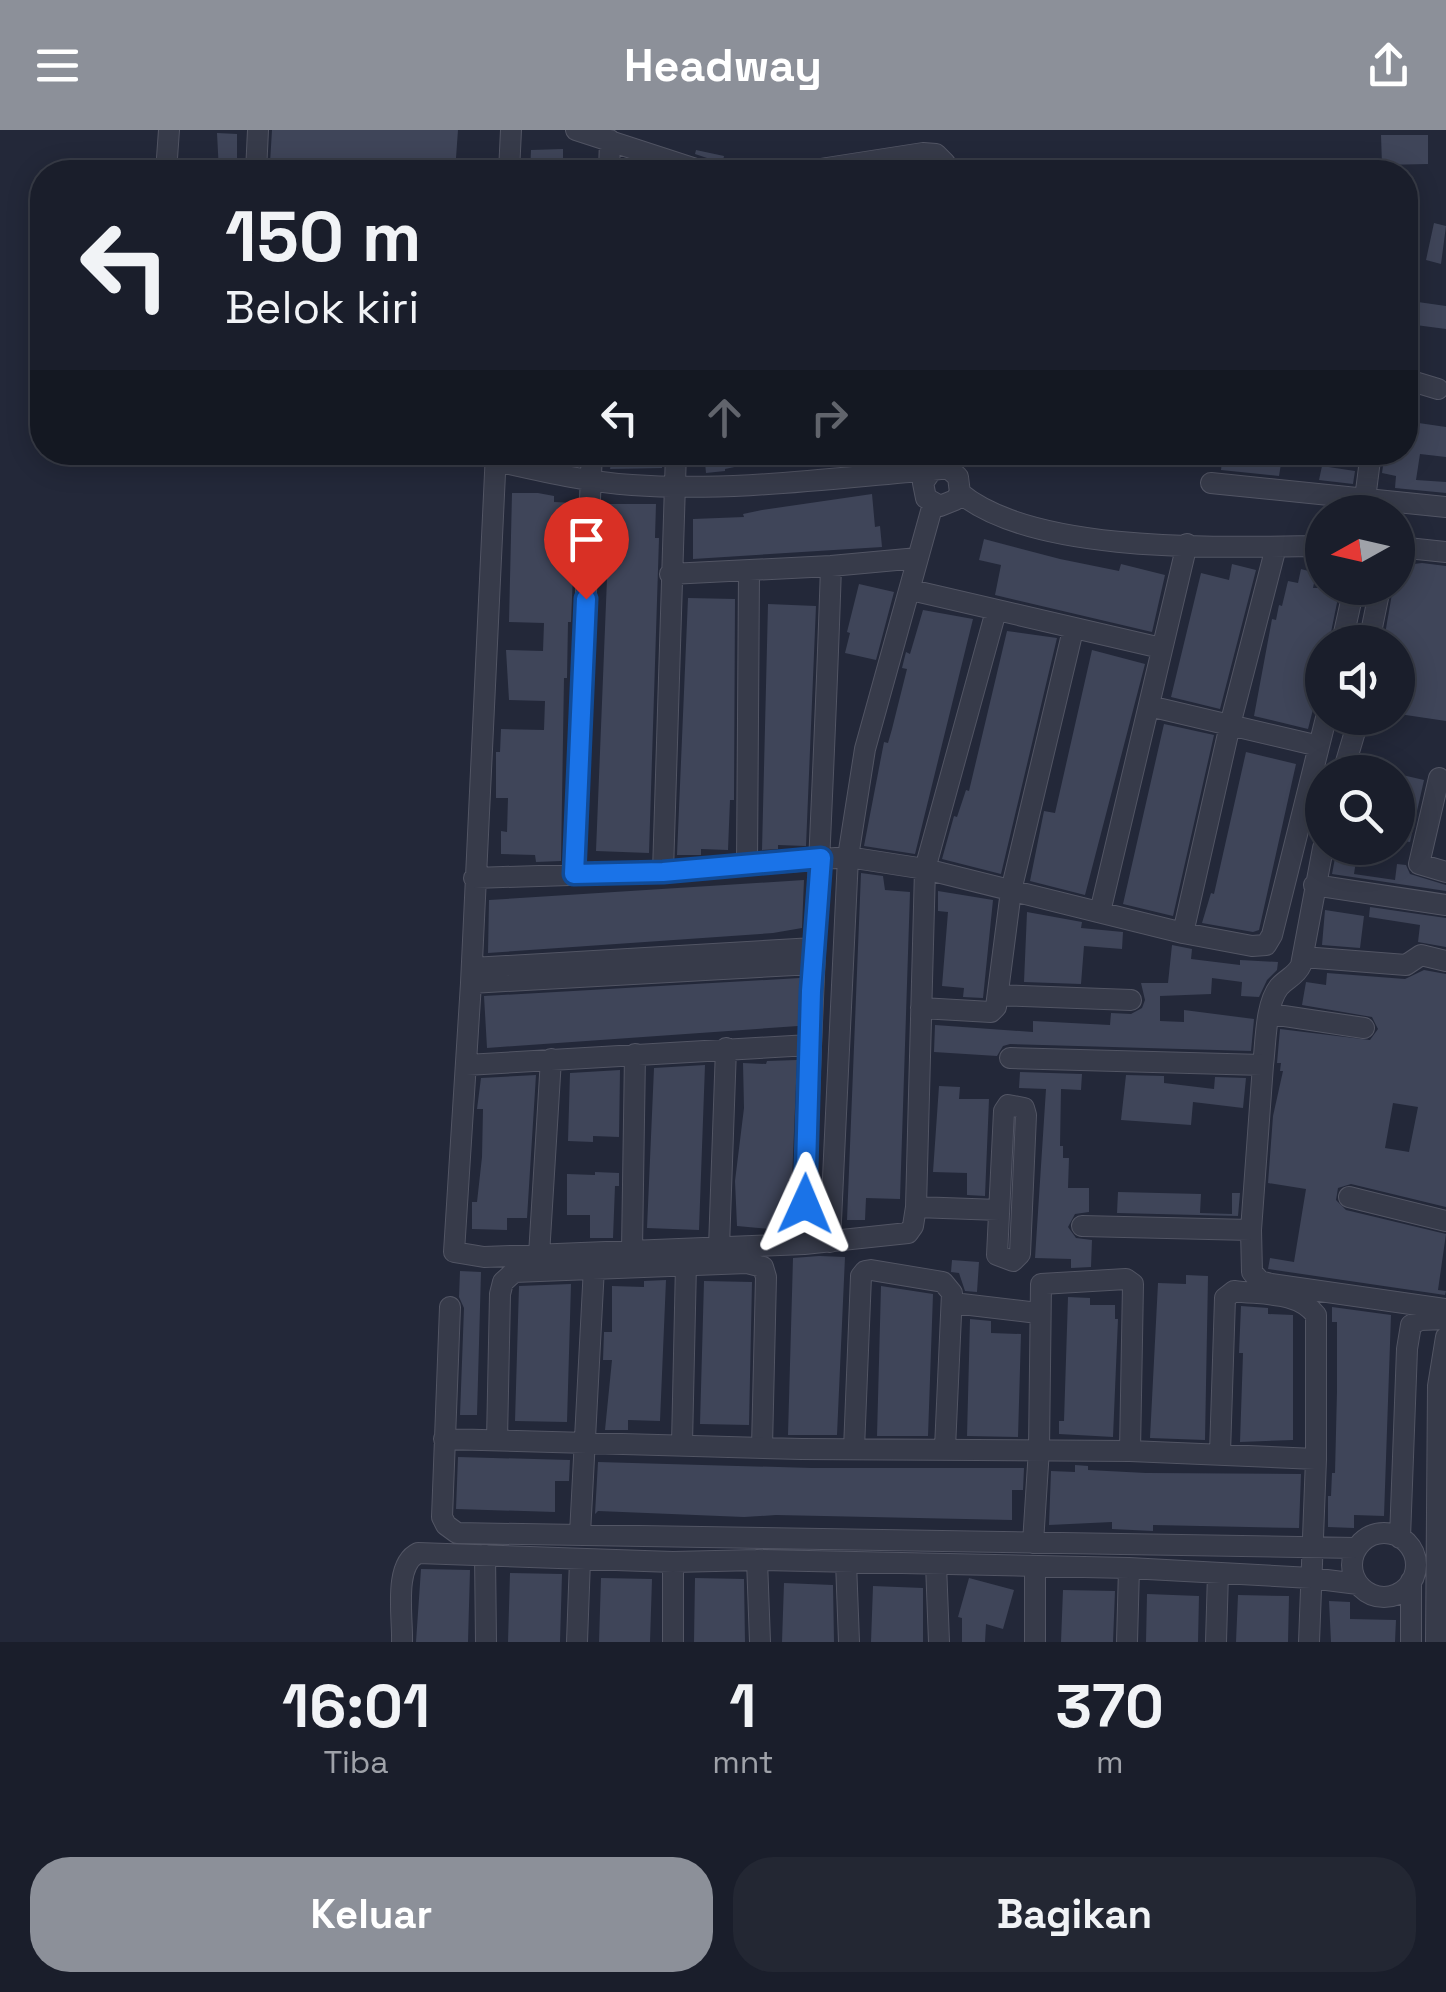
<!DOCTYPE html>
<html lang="id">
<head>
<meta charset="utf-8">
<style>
  body { margin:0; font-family:"Space Grotesk",sans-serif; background:#232733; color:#f1f3f6; height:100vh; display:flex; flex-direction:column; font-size:38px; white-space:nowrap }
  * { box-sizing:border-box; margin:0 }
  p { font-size:32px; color:#9fa2a9 }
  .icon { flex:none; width:55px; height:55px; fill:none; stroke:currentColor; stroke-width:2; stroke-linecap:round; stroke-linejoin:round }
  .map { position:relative; height:1512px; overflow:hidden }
  .panel { display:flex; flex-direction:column; background:#1a1e2b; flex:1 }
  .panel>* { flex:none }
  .top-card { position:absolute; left:30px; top:30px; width:1388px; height:305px; border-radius:40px; box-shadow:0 5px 25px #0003,0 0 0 2px #383c47; background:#1a1e2b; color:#f1f3f6; overflow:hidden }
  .needle { width:65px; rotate:262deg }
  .buttons { position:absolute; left:1305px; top:365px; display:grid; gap:20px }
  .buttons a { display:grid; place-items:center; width:110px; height:110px; border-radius:50%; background:#1a1e2b; box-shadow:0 5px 25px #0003,0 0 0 2px #383c47; font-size:50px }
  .pin { position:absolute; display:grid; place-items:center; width:85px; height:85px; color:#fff; margin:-102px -42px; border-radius:50% 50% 50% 0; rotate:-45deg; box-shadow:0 0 10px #0007 }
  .pin .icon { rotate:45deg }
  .me { position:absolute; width:110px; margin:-55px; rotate:1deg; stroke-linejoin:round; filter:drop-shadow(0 0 8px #0008) }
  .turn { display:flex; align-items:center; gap:35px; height:210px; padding:0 30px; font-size:45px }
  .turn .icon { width:130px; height:130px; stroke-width:2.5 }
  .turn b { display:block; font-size:70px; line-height:85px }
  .lanes { display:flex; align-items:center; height:95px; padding:0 30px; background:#0003; justify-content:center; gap:50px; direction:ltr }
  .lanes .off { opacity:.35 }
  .eta { display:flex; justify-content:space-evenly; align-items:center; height:170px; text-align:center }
  .eta b { font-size:60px; font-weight:600; line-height:70px }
  .button { display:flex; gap:20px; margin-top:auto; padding:20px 30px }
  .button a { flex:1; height:115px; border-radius:40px; background:#8c9099; color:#fff; font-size:40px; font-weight:600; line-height:115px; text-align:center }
  .button a+a { background:#232733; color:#f1f3f6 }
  header { display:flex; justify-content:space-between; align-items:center; height:130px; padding:0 30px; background:#8c9099; color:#fff; font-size:45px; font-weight:600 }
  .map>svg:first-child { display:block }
  .building { fill:#3f4559; fill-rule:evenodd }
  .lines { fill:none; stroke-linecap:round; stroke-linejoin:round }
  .minor-casing { stroke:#525564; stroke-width:22 }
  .minor { stroke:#373b4a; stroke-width:20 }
  .route-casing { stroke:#114b97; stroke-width:25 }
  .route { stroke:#1a73e8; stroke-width:18 }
</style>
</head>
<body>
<header><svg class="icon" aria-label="menu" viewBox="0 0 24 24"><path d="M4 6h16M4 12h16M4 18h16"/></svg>Headway<svg class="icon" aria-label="share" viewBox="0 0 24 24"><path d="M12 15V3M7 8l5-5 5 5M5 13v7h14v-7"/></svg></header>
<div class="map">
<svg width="1446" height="1512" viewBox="0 0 1446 1512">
  <rect width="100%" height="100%" fill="#232839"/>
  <path class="building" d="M272,0H458L455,42L290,37V33H270Z
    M217,3L237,4V42H219Z
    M1381,5H1428V34L1382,35Z
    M563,19V28L588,29V42L530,41L531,20Z
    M696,20L724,26L721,41L710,29L695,24Z
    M1434,93L1446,96L1441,134L1426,130Z
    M1411,171L1446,176V199L1408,194Z
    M1405,291L1446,297V327L1420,324L1416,350L1446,352V363L1395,358L1396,346L1382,343L1385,322H1405Z
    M613,322H662V338L610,339Z
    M704,322H806L807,332L744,335L725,339V341L706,343Z
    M1223,322H1243L1242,329L1281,334L1279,346L1221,340Z
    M1322,336L1355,341L1353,354L1319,350Z
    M512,363H538L554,366V372L576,373L571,492H568L567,548H564L561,731L536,732L535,725L501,724V701L507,702L508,668H496V622H500L501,599L544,600L545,571L509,570L506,520L543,521L544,493L509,492Z
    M872,364L875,397L880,396L882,417L693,429V389L744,387L743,384L762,380Z
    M610,374H656L655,408H659L649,723L596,721Z
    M984,409L1060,429L1119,441L1121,434L1165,445L1152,502L995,465L1001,435L979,430Z
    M1422,433L1446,436V591L1399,584L1404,534L1398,533V512L1384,510L1393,458H1398V435L1413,437L1414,434Z
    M1232,434L1256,440L1220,579L1171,567L1201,443L1229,450Z
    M1301,439L1316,443L1313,458H1340L1329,512H1322V544L1308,599L1254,586L1272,489L1276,490L1279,475L1282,476L1288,451L1298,453Z
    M859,454L894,462L876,530L845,523L850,503L847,502Z
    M688,468L735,469L734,670H730L728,720L701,719V725H677Z
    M768,474L816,476L806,716L778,715V719L762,720Z
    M923,480L973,489L915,724L864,716L884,612L888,613L892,599L907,539L902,538L906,522L910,524Z
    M1007,501L1057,508L1001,744L942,729L954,686L957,687L966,660L969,661Z
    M1092,520L1145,534L1085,765L1030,751L1044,681L1055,683Z
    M1164,594L1214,605L1173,786L1123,774Z
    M1246,622L1296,634L1259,800L1253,802L1202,793L1211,763L1214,764Z
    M1398,644L1424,650L1410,712L1398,710Z
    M1335,728L1356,731L1354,744L1395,750L1397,734L1406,735L1410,744L1446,755V761L1332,744Z
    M861,743L883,746L885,760L910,762L900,1069L866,1068L865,1090H847Z
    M804,750L802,798L773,803L488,823L489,770Z
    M938,761L993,770L983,868L963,867L964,858L942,856L948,782L938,781Z
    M1370,777L1446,788V817L1418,812L1420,795L1369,787Z
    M1325,780L1364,786L1360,818L1322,815Z
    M1027,782L1082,792L1081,798L1123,802L1122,819L1084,816L1081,854L1024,852Z
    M1172,815L1192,819L1191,829L1240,835V830L1278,832L1277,840L1267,850L1259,867L1241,866L1242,852L1212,848L1211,864L1160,866V891L1184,892V880L1254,889L1251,921L1010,914L1003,916L997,926L934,922L935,895L1033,902V891L1110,895L1111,883L1131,884L1142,878L1145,870L1141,853H1168Z
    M1424,840L1446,844V1077L1351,1054L1338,1058L1336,1070L1346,1080L1446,1104L1438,1160L1446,1161L1445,1165L1268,1139L1270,1128L1294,1132L1306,1059L1268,1053L1273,986L1283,941H1280L1281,933H1277L1280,899L1370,910L1378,899L1372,887L1302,875L1306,852L1326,855L1327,843L1405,849ZM1393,973L1418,977L1409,1022L1385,1018Z
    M800,848L798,896L487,918L484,866Z
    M797,930L792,1050H788L791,1101L737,1096L735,1051L744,978L743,933L766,934L767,931Z
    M705,935L699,1100L647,1098L654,938Z
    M620,940L619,1007L593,1006V1012L568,1011L570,943Z
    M1020,942L1082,944L1081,960L1061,959L1060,1016H1063V1028H1069L1068,1058H1089V1082L1075,1084L1068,1097L1076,1108L1092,1110L1091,1137L1071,1138V1129L1035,1128L1046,959L1019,958Z
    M536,945L527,1088H507V1100L472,1099V1072H477L482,1027L483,979H477L481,948Z
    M1126,945L1164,946V953L1214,959L1215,947L1246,948L1243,978L1193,972L1191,995L1121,990Z
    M939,956L960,957L959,969H989L985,1066L967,1065V1043L933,1042Z
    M595,1042L619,1043V1056H615L613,1108H590V1085H567V1044L595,1045Z
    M1118,1062L1201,1064L1200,1083L1232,1084V1063H1240L1238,1086L1117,1083Z
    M819,1126L845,1127L837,1305H788L793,1128Z
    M952,1130L979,1132L977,1162L965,1161L959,1143L951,1142Z
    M460,1141L481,1142L477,1285H460L464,1178L459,1167Z
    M1186,1145L1208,1146L1205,1310L1150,1308L1158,1153L1186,1154Z
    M666,1150L660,1291L628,1290V1300H605L612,1230H603L604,1202H612V1156L644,1157V1151Z
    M704,1151L752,1152L749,1295L700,1294Z
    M571,1154L567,1292L515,1291L519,1156Z
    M881,1156L933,1164L928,1306H877Z
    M1068,1167L1090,1168V1175H1115V1189H1118L1113,1307L1059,1304V1291H1064Z
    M1241,1176L1268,1178V1184L1293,1185V1310L1240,1312L1243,1223H1239Z
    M1332,1177L1391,1185L1384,1386L1354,1385V1398L1328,1397V1366H1331L1332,1343H1335L1337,1261V1192H1332Z
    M970,1189L991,1191V1203L1021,1204L1018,1307L967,1306Z
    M458,1327L570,1330L569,1351H555V1382L456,1379Z
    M598,1332L812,1338H1024L1023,1360H1012V1390L776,1385L744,1387L598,1381L595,1384Z
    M1075,1335L1088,1336V1340L1146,1343L1301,1344L1299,1398L1153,1395V1401L1112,1399V1392L1049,1395L1051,1341L1075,1342Z
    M421,1439L470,1440L468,1512H416Z
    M510,1443L562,1444L560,1512H508Z
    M601,1448L652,1449L650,1512H599Z
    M695,1448L744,1449L745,1512H694Z
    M969,1448L1014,1460L1003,1499L986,1494L985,1512H962V1488L958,1487Z
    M784,1453L833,1455L834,1512H782Z
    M873,1456L923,1458V1512H871Z
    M1063,1460L1115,1461L1113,1512H1061Z
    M1147,1464L1199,1466L1198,1512H1146Z
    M1238,1465L1289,1466L1288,1512H1236Z
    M1329,1471L1350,1472V1489L1396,1490L1395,1512H1331Z"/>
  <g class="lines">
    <defs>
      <path id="minor" d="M576,0L705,42
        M166,42L169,0
        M256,42L258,0
        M509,42L511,0
        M609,42L610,10
        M801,42L923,23L936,24L945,33L944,42
        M1405,249L1438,259
        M496,322L471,853L454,1122L484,1127L804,1114L908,1103L913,1096L916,1077L925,739L996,481
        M496,331C541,341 586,352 632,355C732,362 833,348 932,340
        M1211,353L1446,377
        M960,363L955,370L940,376L926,368L923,353L932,340L948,338L958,347L960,363C1035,425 1226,417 1322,416
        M1365,369L1371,322
        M1398,417L1446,422
        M670,444L831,436L918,428
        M911,460L1161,518
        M1342,512L1354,458
        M1369,512L1380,458
        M1149,576L1319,616
        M1343,642L1359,588
        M1439,648L1419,734L1446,742
        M747,735L749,442
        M663,742L676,322
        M574,745L592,322
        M474,748L663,742L848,727L925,739L1183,803L1252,816L1266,815L1272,805L1326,588
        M1314,755L1446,775
        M1100,782L1187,414
        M1183,803L1230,595L1276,417
        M1303,827L1406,835L1421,825L1446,831
        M472,838L814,818
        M471,853L813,834
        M999,865L1131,870
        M921,878L991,882L996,877L1011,761L1073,500
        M1270,884L1364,898
        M1010,928L1263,935L1251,1100L1252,1142L1260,1151L1271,1154L1446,1179
        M466,935L809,915
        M1263,935C1266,913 1265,875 1279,857C1287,848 1296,846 1301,835L1323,718
        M1008,975L1024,978L1026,985L1020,1124L1013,1131L997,1125L1004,981Z
        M1349,1067L1446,1091
        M916,1077L999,1080
        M1082,1096L1251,1100
        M830,1112L848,727L865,619L933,374
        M804,1114C810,888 824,662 831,436
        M719,1117L726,918
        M632,1120L635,924
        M539,1125L551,929
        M953,1173L1038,1183
        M450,1177L442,1387L446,1395L457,1403L1356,1418
        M444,1309L802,1319L1130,1321L1316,1329
        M497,1310L500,1164L503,1152L514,1142L747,1133L763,1137L766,1147L762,1317
        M682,1314L686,1134
        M854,1319L861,1146L865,1141L871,1140L943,1152L952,1163L945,1318
        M1220,1323L1225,1168L1234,1161C1263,1165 1298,1161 1316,1185V1329L1309,1512
        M1352 1435a32 32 0 1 1 64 0a32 32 0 1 1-64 0Z
        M580,1404L594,1137
        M1400,1408L1407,1219L1411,1195L1420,1190L1446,1189
        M1033,1413L1039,1319L1041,1154L1126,1149L1133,1154L1130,1321
        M485,1425L486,1512
        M757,1430L760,1512
        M673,1432V1512
        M846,1432L849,1512
        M936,1434L939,1512
        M1411,1451V1512
        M402,1512C403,1488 393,1435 418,1423L673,1432L757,1430L1129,1438L1311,1448L1358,1454
        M577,1512L580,1430
        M1035,1512V1436
        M1127,1512L1129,1438
        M1216,1512L1218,1443
        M1436,1512L1438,1256L1446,1207"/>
    </defs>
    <use href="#minor" class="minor-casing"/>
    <use href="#minor" class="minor"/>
  </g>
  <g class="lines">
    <defs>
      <path id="route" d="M586,469L574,744L663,742L821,728L811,861L805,1074"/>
    </defs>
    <use href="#route" class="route-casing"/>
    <use href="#route" class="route"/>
  </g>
</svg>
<div class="buttons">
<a><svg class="needle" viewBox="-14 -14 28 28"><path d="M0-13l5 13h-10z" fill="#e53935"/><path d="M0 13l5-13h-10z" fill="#9fa2a9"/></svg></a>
<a><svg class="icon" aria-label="sound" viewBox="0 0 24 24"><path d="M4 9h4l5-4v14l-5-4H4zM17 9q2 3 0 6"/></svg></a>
<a><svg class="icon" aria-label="search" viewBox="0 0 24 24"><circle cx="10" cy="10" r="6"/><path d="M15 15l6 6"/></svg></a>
</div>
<div class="pin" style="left:586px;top:469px;background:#d93025"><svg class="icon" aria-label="arrive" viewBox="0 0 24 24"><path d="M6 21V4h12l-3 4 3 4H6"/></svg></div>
<svg class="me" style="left:805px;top:1074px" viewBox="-20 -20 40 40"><path d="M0-17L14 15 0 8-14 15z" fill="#1a73e8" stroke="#fff" stroke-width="4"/></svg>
<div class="top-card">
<div class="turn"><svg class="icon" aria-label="left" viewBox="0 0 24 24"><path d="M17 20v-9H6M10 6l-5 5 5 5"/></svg><div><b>150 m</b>Belok kiri</div></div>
<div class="lanes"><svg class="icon" aria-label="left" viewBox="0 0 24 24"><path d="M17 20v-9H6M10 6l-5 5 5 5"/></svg><svg class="icon off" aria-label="ahead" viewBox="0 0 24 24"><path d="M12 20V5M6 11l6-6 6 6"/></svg><svg class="icon off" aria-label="right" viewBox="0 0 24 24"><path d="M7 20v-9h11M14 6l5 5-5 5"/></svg></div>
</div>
</div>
<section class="panel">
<div class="eta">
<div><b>16:01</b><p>Tiba</p></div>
<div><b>1</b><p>mnt</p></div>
<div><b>370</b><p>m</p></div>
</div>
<div class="button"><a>Keluar</a><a>Bagikan</a></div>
</section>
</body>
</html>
